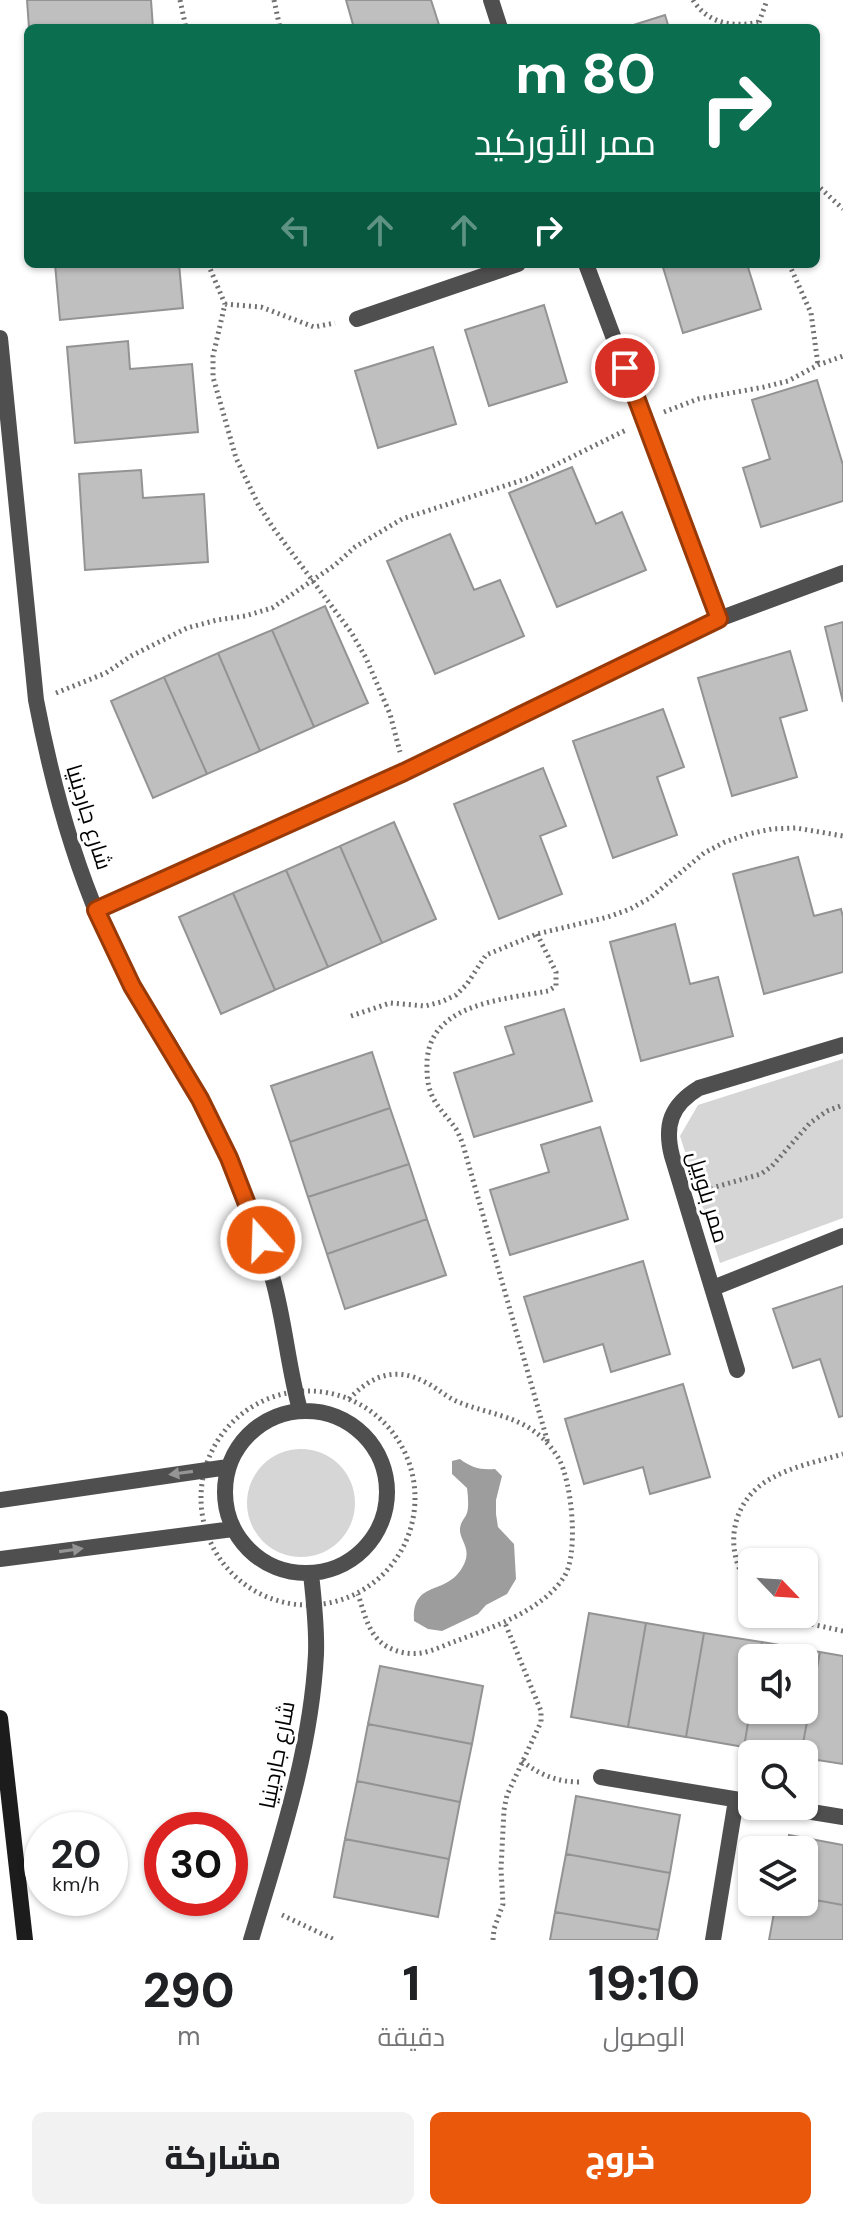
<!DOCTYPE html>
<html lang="ar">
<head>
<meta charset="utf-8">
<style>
  body { margin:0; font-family:"DM Sans",Cairo,sans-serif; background:#f2f2f2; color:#202124; direction:rtl; height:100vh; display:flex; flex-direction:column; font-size:30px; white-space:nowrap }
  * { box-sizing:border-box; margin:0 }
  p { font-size:26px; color:#757577 }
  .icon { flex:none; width:44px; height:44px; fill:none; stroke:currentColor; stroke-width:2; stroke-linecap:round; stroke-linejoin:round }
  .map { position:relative; height:1940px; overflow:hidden; direction:ltr }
  .panel { display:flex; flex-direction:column; background:#fff; flex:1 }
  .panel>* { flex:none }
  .top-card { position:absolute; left:24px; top:24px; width:796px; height:244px; border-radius:12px; box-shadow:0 2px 6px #0004; direction:rtl; background:#0b6e4f; color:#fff; overflow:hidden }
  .needle { width:52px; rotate:115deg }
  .buttons { position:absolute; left:738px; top:1548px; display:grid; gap:16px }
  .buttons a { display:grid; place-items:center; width:80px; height:80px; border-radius:12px; background:#fff; box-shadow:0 2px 6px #0004; font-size:40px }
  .speed { position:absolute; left:24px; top:1812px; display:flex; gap:16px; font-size:40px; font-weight:700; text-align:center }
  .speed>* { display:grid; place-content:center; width:104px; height:104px; border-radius:50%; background:#fff; box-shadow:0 2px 6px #0004; line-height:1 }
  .speed small { font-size:20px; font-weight:400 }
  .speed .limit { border:12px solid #d22; background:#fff; color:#111 }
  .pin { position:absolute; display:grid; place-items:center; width:68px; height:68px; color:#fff; margin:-34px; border:4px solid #fff; border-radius:50%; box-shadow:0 2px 8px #0007 }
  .me { position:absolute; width:88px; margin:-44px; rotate:340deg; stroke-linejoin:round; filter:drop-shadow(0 0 6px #0008) }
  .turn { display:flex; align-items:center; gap:28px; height:168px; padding:0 32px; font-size:36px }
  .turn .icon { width:104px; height:104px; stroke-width:2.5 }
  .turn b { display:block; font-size:56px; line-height:68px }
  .lanes { display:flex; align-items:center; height:76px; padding:0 32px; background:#0003; justify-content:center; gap:40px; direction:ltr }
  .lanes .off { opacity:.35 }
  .eta { display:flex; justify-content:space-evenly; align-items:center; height:136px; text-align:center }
  .eta b { font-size:48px; font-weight:800; line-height:56px }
  .cta { display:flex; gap:16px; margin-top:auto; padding:16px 32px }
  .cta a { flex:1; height:92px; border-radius:12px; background:#ea580c; color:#fff; font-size:32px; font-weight:800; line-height:92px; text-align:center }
  .cta a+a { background:#f2f2f2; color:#202124 }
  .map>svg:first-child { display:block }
  .green { fill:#d6d6d6 }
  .water { fill:#9d9d9d }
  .building { fill:#bfbfbf; stroke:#939393; stroke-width:2 }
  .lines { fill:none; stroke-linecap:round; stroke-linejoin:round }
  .path { stroke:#717171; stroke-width:5; stroke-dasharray:2 4; stroke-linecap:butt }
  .street { stroke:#4f4f4f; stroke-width:16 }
  .secondary { stroke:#1c1c1c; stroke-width:16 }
  .oneway { fill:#959595 }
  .route-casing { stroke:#983908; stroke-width:20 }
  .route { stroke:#ea580c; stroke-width:14 }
  .labels { text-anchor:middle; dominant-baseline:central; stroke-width:6; stroke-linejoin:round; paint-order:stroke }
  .street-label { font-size:22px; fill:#000; stroke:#fff }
</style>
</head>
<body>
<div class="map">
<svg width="843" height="1940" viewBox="0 0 843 1940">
  <rect width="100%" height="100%" fill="#fff"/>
  <path class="green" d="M843,1059V1218L720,1263L680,1136L698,1105Z
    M247 1503a54 54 0 1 1 108 0a54 54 0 1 1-108 0Z"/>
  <path class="water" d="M460,1459C472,1468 480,1470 495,1469L502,1476L496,1500V1514L498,1527L514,1544L516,1579L507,1594L486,1605L478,1614L442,1631L428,1629L414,1621C412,1581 443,1595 460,1571C477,1547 455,1540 461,1524C462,1520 466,1517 467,1513C469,1506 468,1496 467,1488L452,1474V1461Z"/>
  <path class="building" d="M27,0H151L153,28H29Z
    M346,0H431L440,28H354Z
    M665,15L669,28H624Z
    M55,264H179L183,308L60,320Z
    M662,264H747L761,309L683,333Z
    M544,305L567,382L489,406L465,330Z
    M128,341L130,369L192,364L198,432L75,443L67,347Z
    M433,347L456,424L378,448L355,371Z
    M817,380L843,465V501L761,527L743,468L770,459L752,400Z
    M572,467L596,524L622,512L646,570L557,607L509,493Z
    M141,470L143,498L204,494L208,562L85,570L79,474Z
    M450,534L474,590L500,580L524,636L435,674L387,561Z
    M325,606L368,703L314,727L272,630Z
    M843,622V702L825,627Z
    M272,630L314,727L260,751L218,653Z
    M790,651L807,710L780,718L797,777L732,796L698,678Z
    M218,653L260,751L207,774L164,677Z
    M164,677L207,774L153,798L111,701Z
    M663,709L684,767L657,777L677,835L613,858L573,741Z
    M543,768L566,826L540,836L562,894L499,919L454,804Z
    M394,822L436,919L382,943L340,846Z
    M340,846L382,943L328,967L286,870Z
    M798,857L814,916L841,909L843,917V972L764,994L733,874Z
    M286,870L328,967L275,990L233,893Z
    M233,893L275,990L221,1014L179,917Z
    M675,924L690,984L718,977L733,1036L641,1061L610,942Z
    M564,1009L592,1101L474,1137L454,1073L514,1054L505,1027Z
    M372,1052L390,1108L290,1142L271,1086Z
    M390,1108L409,1164L308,1197L290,1142Z
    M600,1127L628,1219L510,1255L490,1190L549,1172L541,1145Z
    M409,1164L427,1219L327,1254L308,1197Z
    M427,1219L446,1275L345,1309L327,1254Z
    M643,1261L670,1354L611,1372L603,1344L544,1362L524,1297Z
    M843,1286V1416L839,1417L820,1359L793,1368L773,1309Z
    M683,1384L710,1477L650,1494L643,1467L584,1484L565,1419Z
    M589,1613L646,1623L628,1727L571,1717Z
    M646,1623L704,1633L686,1737L628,1727Z
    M704,1633L762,1642L759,1658H752V1699L744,1747L686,1737Z
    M762,1642L820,1652L801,1754H784L744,1747L752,1699V1710H804V1658H759Z
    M820,1652L843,1656V1764L804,1758V1754H801Z
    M380,1666L483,1686L472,1744L368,1724Z
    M368,1724L472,1744L460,1802L357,1781Z
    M357,1781L460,1802L449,1859L345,1839Z
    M576,1796L680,1815L670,1873L566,1854Z
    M789,1835L843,1845V1905L804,1898V1850H786Z
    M345,1839L449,1859L438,1917L334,1897Z
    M566,1854L670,1873L659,1930L555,1912Z
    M804,1898L843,1905V1940H769L776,1902H804Z
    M555,1912L659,1930L657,1940H550Z"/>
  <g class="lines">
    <path class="path" d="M180,0L186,28
      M274,0L280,28
      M693,0C707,23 733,28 758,22
      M757,28L767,0
      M816,184L843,209
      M208,264L225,304L213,356V377L236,458L259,506L274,529L351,632L366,658L390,714L400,752
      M789,264L811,313L818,365
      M225,304L261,307L314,327L335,323
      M664,412L698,399L764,387L788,381L818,365L843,356
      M56,693L106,673L131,656L187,628L217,620L245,616L272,608L335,565L355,547L402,519L529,478L626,430
      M537,934L556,972V986L548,991C500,1000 424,1004 427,1069C427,1077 428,1086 431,1093C436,1107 448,1117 456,1129C460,1136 463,1144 465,1152L548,1443
      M351,1016L390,1003L425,1006L441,1002L456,995L467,984L486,955L537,934L608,917L630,909L650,898L704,853L725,842L748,834L772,829L796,828L843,836
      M705,1190L761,1174L772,1166L810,1123L827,1111L843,1105
      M201 1498a107 107 0 1 1 214 0a107 107 0 1 1-214 0Z
      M349,1399C371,1376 395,1366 425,1382C436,1387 445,1396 456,1401C481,1412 513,1415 535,1432C544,1438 553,1449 559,1459C572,1483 579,1554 564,1577C542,1611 491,1628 456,1641C445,1645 433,1651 421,1653C409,1655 396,1652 386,1646C368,1635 364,1612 358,1594
      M752,1589C722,1554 729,1500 772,1478C793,1466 820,1461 843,1454
      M790,1614L811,1624L843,1631
      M522,1761C540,1775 557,1782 580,1782
      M282,1915L335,1940
      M493,1940L494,1929L503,1904L501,1869L504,1810L507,1795L541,1722V1711L505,1623"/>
    <path class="street" d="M491,0L500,28
      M586,264L719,619
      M357,319L518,264
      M0,338L36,700C55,799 83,898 132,986C143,1005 156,1023 168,1042C190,1080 212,1120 230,1160C247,1199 263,1239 273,1280C285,1323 288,1367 300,1410
      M96,910L404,772L719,619L843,573
      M713,1288L843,1236
      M737,1370L672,1156C664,1125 671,1105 699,1088L843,1045
      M225 1492a81 81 0 1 1 162 0a81 81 0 1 1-162 0Z
      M0,1500L228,1467
      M0,1559L233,1529
      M601,1777L752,1802
      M775,1806L843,1817
      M251,1940C279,1846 311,1752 316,1654C317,1627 314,1601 311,1574
      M713,1940L736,1800"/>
    <path class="secondary" d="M0,1718L25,1940"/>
  </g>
  <defs><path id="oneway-solid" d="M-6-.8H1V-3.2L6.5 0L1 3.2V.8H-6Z" transform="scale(2)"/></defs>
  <g class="oneway">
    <use href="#oneway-solid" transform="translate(181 1473) rotate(172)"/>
    <use href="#oneway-solid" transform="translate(71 1550) rotate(-8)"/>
  </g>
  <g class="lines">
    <defs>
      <path id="route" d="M261,1240L229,1158L200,1099L132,986L96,910L404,772L719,619L625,368"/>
    </defs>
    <use href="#route" class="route-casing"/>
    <use href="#route" class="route"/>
  </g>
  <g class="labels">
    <g class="street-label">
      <text transform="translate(89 817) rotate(73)">شارع جاردينيا</text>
      <text transform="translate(708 1197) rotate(73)">ممر بلوبيل</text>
      <text transform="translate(277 1755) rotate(-79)">شارع جاردينيا</text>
    </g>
  </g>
</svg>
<div class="buttons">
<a><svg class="needle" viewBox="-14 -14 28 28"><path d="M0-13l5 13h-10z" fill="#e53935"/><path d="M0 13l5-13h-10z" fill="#757577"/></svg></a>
<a><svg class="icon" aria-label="sound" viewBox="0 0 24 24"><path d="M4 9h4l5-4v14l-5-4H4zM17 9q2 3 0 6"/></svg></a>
<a><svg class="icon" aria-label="search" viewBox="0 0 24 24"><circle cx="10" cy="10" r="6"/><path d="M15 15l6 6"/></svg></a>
<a><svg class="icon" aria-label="layers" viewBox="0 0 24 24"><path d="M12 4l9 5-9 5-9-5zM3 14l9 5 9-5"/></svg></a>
</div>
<div class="speed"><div>20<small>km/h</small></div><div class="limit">30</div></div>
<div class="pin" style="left:625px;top:368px;background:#d93025"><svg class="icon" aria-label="arrive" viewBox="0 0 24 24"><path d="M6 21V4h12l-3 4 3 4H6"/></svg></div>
<svg class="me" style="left:261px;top:1240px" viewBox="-20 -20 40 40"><circle r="17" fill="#ea580c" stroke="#fff" stroke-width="3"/><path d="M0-11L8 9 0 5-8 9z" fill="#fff"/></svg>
<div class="top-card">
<div class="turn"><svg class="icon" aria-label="right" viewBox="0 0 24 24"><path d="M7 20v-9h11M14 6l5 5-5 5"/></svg><div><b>80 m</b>ممر الأوركيد</div></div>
<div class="lanes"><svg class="icon off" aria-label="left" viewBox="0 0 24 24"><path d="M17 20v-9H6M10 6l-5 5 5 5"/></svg><svg class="icon off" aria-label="ahead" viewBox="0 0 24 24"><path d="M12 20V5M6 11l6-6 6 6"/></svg><svg class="icon off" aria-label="ahead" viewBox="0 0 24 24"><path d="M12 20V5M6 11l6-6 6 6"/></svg><svg class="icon" aria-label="right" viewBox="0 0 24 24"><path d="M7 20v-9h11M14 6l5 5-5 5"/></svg></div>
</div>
</div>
<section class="panel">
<div class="eta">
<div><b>19:10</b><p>الوصول</p></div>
<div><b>1</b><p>دقيقة</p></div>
<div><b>290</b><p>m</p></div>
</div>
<div class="cta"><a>خروج</a><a>مشاركة</a></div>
</section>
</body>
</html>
